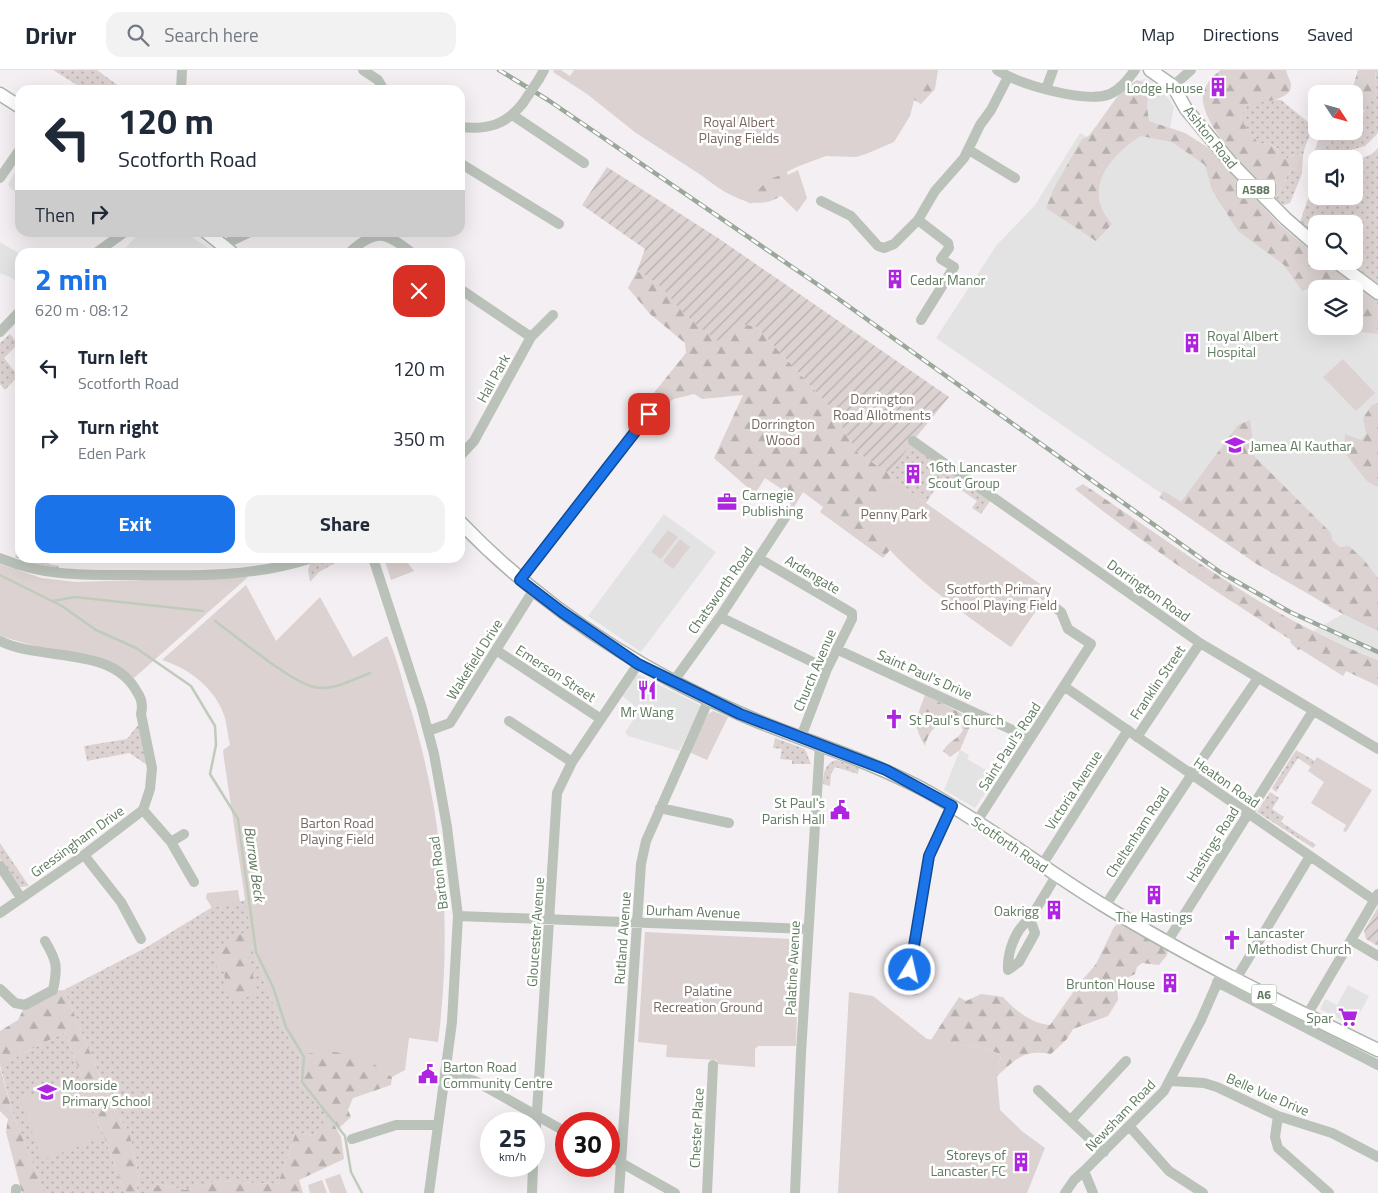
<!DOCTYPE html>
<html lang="en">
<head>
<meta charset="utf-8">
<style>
  body { margin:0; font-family:"Titillium Web",sans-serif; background:#f2f2f3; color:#1f2937; height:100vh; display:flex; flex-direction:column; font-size:19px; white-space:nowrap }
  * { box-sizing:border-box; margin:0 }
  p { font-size:16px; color:#747a83 }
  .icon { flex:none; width:28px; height:28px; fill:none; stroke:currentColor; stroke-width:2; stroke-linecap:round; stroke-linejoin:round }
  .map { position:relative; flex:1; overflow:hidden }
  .drawer { position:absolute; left:15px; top:178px; width:450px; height:315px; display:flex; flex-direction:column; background:#fff; border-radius:15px; box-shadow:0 5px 20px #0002 }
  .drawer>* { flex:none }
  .guide { position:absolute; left:15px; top:15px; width:450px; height:152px; border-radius:15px; box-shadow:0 5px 20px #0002; background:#fff; color:#1f2937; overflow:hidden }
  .needle { width:32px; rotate:126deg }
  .buttons { position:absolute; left:1308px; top:15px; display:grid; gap:10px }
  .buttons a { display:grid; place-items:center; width:55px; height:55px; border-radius:10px; background:#fff; box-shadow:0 5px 20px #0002; font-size:25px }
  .speed { position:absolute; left:480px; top:1042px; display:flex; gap:10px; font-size:25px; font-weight:700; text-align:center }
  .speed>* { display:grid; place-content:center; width:65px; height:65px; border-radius:50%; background:#fff; box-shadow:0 5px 20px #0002; line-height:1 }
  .speed small { font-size:12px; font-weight:400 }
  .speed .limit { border:8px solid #d22; background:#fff; color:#111 }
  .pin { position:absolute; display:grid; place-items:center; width:42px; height:42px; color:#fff; margin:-21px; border-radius:10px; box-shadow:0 2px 8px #0006 }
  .me { position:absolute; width:55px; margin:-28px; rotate:9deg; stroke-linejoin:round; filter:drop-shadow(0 0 4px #0008) }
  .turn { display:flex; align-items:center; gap:18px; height:105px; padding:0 20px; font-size:22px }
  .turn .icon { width:65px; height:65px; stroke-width:2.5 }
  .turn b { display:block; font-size:35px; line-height:42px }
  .then { display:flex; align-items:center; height:48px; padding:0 20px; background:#0003; gap:10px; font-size:19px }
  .round { display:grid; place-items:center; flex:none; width:52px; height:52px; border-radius:15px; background:#f2f2f3 }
  .headline { display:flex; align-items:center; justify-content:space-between; height:85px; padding:0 20px }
  h1 { font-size:30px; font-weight:700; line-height:38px; color:#1a73e8 }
  .cta { display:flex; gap:10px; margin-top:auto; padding:10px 20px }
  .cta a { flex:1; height:58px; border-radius:15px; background:#1a73e8; color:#fff; font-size:20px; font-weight:700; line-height:58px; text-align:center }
  .cta a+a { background:#f2f2f3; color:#1f2937 }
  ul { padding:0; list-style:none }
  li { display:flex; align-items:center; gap:15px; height:70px; padding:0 20px }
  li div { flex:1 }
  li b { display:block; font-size:19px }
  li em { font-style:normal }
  header { display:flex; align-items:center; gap:30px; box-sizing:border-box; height:70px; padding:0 25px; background:#fff; border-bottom:1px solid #e0e1e3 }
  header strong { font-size:24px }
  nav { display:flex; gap:28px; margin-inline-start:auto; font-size:18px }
  .search { width:350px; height:45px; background:#f2f2f3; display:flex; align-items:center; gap:12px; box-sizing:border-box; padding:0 18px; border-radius:15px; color:#747a83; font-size:19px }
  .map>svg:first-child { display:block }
  .built { fill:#e4e3e3; fill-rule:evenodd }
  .grass { fill:url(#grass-dots) }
  .forest { fill:url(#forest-firs) }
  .park { fill:#dbd2d1 }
  .garden { fill:url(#garden-furrows) }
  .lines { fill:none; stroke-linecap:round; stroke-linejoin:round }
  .stream { stroke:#c0cbbc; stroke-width:2.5 }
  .major-casing { stroke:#acb5ac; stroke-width:15 }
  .minor { stroke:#bac2ba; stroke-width:10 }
  .major { stroke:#fff; stroke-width:12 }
  .rail-casing { stroke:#9aa79a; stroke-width:4.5 }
  .rail { stroke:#fff; stroke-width:2.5; stroke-dasharray:8; stroke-linecap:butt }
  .minor-bridge { stroke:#bac2ba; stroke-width:10 }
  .route-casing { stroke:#114b97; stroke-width:12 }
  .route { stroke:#1a73e8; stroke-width:9 }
  .labels { text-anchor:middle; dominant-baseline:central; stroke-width:5; stroke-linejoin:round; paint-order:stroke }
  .shield { fill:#fff; stroke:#90a28f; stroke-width:1 }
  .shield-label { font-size:12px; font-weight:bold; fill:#607a5f }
  .poi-label { font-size:14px; fill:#607a5f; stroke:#fff; text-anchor:start }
  .park-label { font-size:14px; fill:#786862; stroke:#fff }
  .street-label { font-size:14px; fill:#607a5f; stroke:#fff }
  .water-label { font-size:15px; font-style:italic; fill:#60775a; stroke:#fff }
</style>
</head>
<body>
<header>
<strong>Drivr</strong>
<div class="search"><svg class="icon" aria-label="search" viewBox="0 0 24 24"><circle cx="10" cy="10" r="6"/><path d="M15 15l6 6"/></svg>Search here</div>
<nav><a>Map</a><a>Directions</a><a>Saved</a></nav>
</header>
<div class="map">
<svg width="1378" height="1123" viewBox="0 0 1378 1123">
  <defs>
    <pattern id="grass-dots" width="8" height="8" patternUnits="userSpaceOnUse" patternTransform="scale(1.25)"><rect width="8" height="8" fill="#dbd2d1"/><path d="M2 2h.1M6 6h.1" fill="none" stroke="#b5afad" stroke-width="1.8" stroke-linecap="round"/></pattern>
    <pattern id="forest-firs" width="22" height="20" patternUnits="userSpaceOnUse" patternTransform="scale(1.25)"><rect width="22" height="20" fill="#dbd2d1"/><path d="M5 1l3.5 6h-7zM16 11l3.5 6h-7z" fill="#b5afad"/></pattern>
    <pattern id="garden-furrows" width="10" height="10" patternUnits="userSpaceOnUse" patternTransform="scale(1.25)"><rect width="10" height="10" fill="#dbd2d1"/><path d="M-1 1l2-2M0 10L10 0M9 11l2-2" fill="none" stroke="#b5afad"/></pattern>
  </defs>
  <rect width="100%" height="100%" fill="#f4eff2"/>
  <path class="built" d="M1144,9L1152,11L1169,29L1174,37L1170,58L1185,63L1207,77L1280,155L1316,185V191H1324L1378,230V590L1311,562L1343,544L1332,539L1249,484L936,268L996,176L1035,135L1080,63L1087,67L1134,14ZM1316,219H1354V256H1316Z
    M20,94V125L10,118L8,114Z
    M139,163H186L214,182H122Z
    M0,172L20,184V217L12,208L0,203Z
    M664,444L716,482L641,582L588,546Z
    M637,604L700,635L701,638L679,681L628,666L625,662L640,640L622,626Z
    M960,680L969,685L967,689L997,706L975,738L944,720Z
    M1348,915L1369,926L1353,956L1320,939L1325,929L1337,935Z"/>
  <path class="grass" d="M53,0H97L120,17L118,20H85Z
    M1375,0H1378V63L1365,76L1314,90L1315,80C1329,76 1340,61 1354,61V50L1363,44L1376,8Z
    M1268,29L1281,30L1308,52L1313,45L1316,47C1316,56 1305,71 1303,86L1298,83L1288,88H1279L1278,79L1269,73L1259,74L1240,49L1247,35Z
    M1378,78V214L1347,191H1354V154H1316V167L1300,152L1312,117L1315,101L1316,126H1354V91L1372,84Z
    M1291,98L1302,102L1301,106L1290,133L1284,135L1276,129Z
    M10,264L18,274L4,288L18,306L5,320L0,314V273Z
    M913,371L993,427L981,444L972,438L977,431L943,407L926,433L892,409L890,404Z
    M20,475V488H51L49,494L59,496L58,499L32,494L15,487Z
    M329,488H344L319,502L310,512L308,500L310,494Z
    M142,650L152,698L129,683L87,691L84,676L127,669Z
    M775,668L805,679L811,694H792V690L780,689L782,679L773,678Z
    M1296,680L1315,691L1311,697L1298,688L1276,722L1272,718Z
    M837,690L859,698L858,704L835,697L831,704L830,716L823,714C823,702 826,692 837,690Z
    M1270,722L1279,728L1272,739L1284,747L1281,752L1316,775L1313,778L1257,742Z
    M0,773L29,816L20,817L0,789Z
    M247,830L253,882L283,959L299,985L300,1014L329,1046L314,1065L296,1062L278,1114L217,1111L185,1120L159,1114L147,1123H136L139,1108L129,1061L115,1042L64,920L147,877L214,836Z
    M65,962L125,1123H45L14,1047L0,995Z"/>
  <path class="forest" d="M903,0H938L935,19L921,34L911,28Z
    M1221,0H1286C1287,5 1291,11 1291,15C1292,31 1259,32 1247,35L1240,49L1259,74L1269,73L1278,80L1280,88H1288L1298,83L1303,86L1302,102L1291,98L1276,129C1254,106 1208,64 1203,32C1201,19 1211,7 1221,0Z
    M1358,0H1375C1378,23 1370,36 1354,50V24H1351Z
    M1137,10L1150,14L1160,27L1148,25L1147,38L1149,51L1185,63L1207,77L1280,155L1316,185V191H1324L1378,230V264L1359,262L1353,256L1354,219H1320L1323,214L1317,212L1311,218L1302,221L1284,195L1238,161L1212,120L1205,95L1172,72L1141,66C1110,85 1081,120 1112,154L1096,171L1046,138L1054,118L1082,69L1089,66L1122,20Z
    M1321,61H1346L1323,77L1315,80Z
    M787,101L789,118C762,149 726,125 700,104Z
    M637,201C656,210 669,221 681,239L757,257L830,337L858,383L890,404L892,409L872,442C872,457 880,469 890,480L883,488L820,442L823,437L803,422L790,444L788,443L791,435L787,428L789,424L765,408L755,424L714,388L743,325L702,329L694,324L674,329L656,340L649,329L686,283L685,273L650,244L628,218Z
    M1378,333V417L1367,411L1344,382L1345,364L1361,370L1366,364L1363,348L1372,335Z
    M1250,350L1252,365L1251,383L1331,463L1332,470L1340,477L1349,476L1364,490L1378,508V561L1343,544L1255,493L1159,427L1164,421L1181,432L1238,355Z
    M1083,414C1179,478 1270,549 1378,590V616L1346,601L1343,606L1300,579L1298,580L1290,572L1291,570C1217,522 1144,475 1075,419Z
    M925,625L973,649L960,680L950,687L943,681C948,671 958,670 963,660L961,655L952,649C936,654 929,660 925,676C912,654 916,649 925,625Z
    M1120,851L1168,879L1167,885L1159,895L1142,893L1137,897L1135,904L1117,913L1118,930L1108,946L1073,959L1067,969L1051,984C1024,979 1016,989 997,1006L1001,984L977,977L931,970L959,927L966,931L981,924L1003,927C1015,940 1032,954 1050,955L1079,914L1096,894L1114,857Z
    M242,863L249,865L250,877L248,892L253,897V906L258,922L238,931L226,920L224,901L217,899L215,880Z
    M64,920L115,1042L129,1061L139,1108L136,1123H125L65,962L0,995V961L18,950L26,934L50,921Z
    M319,981C353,982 365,985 392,1007L391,1015L353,1028L348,1040L351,1047L339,1058L331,1049L341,1067L344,1089L299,1110L303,1123H147L159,1114L185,1120L217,1111L278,1114L296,1062L314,1065L328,1046L300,1014L299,985Z
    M0,998L14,1047L45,1123H22L6,1062L8,1049L0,1041Z"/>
  <path class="park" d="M554,0H561L570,6L574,0H922L910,46L894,72L866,84L856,87L826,86L799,96L767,111L754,124L751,134L721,118L636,63L587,24L553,2Z
    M798,100L807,128L797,142L769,114Z
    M1343,289L1375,323L1356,341L1323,307Z
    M892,409L1050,521L1011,577C981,556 876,484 872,450C870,436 885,420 892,409Z
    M668,460L678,467L661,489L651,482Z
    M680,469L690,477L673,499L663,491Z
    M384,488H404L414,501L391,510Z
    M0,494L41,508L75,512L248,507L134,608L106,590L45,579L0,566Z
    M246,515L276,571L320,527L353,587L387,566C396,585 401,606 407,627C443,739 453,855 438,972L409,968L405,1000L392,1007C362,982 338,978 299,985L283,959L253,882L224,689L223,680L230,675C228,666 227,657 225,648C217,620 189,598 162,590Z
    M713,641L728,647L707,690L689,682L708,644Z
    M1317,687L1372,720L1346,762L1343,761L1346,755L1311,733L1324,712L1308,701Z
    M238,820L240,832L212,838L206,828L207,823Z
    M645,862L792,869L797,872L799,877L796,976H758L755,979V997L717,994V990L666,987L667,975L638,972Z
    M849,922L873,926L927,969L977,977L1001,984L997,1006L1000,1040L1023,1062L1045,1078L1027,1123H838Z
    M80,1008L102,1068L42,1090L20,1029Z
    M340,1104L347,1123H330L325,1109Z
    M322,1110L327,1123H310L308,1115Z"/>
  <path class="garden" d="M607,97L718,168L949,327L913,371L890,404L858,383L830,337L757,257L736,253L719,272C707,262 691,251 680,239C665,220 659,212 637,201L645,179L582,135Z
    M1378,837V876L1366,869L1364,861Z"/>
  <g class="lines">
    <path class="stream" d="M0,505L62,536L96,560L136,578L191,616L215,656L216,675L210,704L238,749L256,882L273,917L286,957L304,987L302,1012L345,1066L351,1102L362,1123
      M53,531L75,527L203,541
      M215,551C237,567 291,612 314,617C331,622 354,609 370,603"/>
    <defs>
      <path id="major" d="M1150,0L1173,16L1186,39L1232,94L1286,149L1316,175
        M0,24L20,37
        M206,162L231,182
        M1335,191L1378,223
        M460,452C540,535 635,598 741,644C803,671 868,689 928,722C989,756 1044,799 1103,835C1192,889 1285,935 1378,980"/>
    </defs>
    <use href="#major" class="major-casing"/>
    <path class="minor" d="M363,0L378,10L384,20
      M997,0C1019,14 1085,34 1110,24C1121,19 1128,9 1135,0
      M539,9L544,0
      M1173,16L1191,0
      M1046,19L1053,0
      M181,20L182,0
      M514,46L584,93
      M460,57C488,60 506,55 523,33
      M969,80L1015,108
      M460,93L559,154
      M0,108L20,79
      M821,131L851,146L878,176L884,178L894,174L918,150L935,121L964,88L980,55L991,40L1008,7
      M918,150L948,173L949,178L941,189L954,197L921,250
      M223,175L250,162
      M97,182L125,162
      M350,182C376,159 385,162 411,182
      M460,219L531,267
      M0,262L20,241
      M913,371L1200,573L1378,679
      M460,386L474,371L531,267L553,245
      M0,488C46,507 86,505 135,505C195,506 255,507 312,488
      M373,488L421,635L434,684L447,757L458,846L452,952L429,1123
      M760,489L852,543V549L827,599L801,667
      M520,510L649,344
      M720,547L827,599
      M0,571C42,592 112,575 137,622C142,629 143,636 141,644L152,698L150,719L143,740L84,785L0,843
      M836,579L1030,668
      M496,580L601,649
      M673,612L720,547L788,443
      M1065,617L1374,830
      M509,651L572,692
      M428,661L450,653L533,521
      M1137,667L1200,573
      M660,738L729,753
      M143,740L171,772L194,812
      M977,751L1091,574L1068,559L1061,542L1050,534
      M171,772L184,764
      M84,785L121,832L141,869
      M1042,795L1128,660
      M0,796L21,828
      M1105,836L1192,704L1258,608
      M458,846L808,859
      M1030,849L1035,863L1019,892L1008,900C1007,883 1015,859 1030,849L1056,806
      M1351,870L1378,886
      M1167,872L1313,641
      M1236,909L1310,786
      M1217,912L1378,995
      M0,919L15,933L25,935L53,920C58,897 57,891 45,871
      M915,920L907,919L929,786L953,736
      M1307,945L1378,824
      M445,1003L475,1011L566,1062
      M1171,1011L1204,1013L1217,1017L1278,1046L1332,1063L1378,1087
      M1038,1020L1104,1082
      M1278,1046L1275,1067L1278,1078L1329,1123
      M1071,1050L1126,991
      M1130,1057L1169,1101L1203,1123
      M352,1069L396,1055H438
      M609,1086L675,1123
      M534,1089L557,723L572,692L638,594
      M16,1119V1123
      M532,1123L533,1096
      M619,1123L641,794L646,771L709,629
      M707,1123L713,995
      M795,1123L801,983L820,674
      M1065,1123L1074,1110L1084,1101
      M1093,1123L1084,1101L1164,1021L1201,950L1222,902"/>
    <use href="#major" class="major"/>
    <defs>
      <path id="rail" d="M499,0L548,30L833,225L1220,502L1290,542L1378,582"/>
    </defs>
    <use href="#rail" class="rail-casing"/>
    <use href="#rail" class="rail"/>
    <path class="minor-bridge" d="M523,33L539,9"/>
  </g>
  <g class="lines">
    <defs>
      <path id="route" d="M649,344L520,510L562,542L638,594L740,644L886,700L952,736L929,786L910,900"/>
    </defs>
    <use href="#route" class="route-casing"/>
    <use href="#route" class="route"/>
  </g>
  <defs>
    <symbol id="building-bare" viewBox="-9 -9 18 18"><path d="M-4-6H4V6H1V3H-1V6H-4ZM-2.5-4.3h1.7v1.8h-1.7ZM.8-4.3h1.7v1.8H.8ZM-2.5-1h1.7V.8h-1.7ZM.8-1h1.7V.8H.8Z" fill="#af24e0" stroke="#fff" stroke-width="2.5" paint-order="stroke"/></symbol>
    <symbol id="school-bare" viewBox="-9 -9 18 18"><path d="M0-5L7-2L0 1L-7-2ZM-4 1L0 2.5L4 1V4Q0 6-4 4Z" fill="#af24e0" stroke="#fff" stroke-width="2.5" paint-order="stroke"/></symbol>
    <symbol id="office-bare" viewBox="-9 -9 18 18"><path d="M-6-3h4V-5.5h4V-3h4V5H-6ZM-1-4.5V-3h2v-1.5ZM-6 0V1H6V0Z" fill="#af24e0" stroke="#fff" stroke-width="2.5" paint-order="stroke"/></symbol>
    <symbol id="restaurant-bare" viewBox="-9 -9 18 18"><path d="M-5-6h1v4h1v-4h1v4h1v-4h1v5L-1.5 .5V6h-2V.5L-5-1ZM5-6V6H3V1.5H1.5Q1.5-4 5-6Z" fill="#af24e0" stroke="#fff" stroke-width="2.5" paint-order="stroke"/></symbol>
    <symbol id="church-bare" viewBox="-9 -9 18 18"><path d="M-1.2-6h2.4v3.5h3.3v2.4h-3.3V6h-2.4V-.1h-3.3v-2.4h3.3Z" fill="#af24e0" stroke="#fff" stroke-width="2.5" paint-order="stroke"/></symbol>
    <symbol id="civic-bare" viewBox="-9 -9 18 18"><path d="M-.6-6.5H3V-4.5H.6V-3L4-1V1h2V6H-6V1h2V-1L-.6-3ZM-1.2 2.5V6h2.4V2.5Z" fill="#af24e0" stroke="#fff" stroke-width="2.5" paint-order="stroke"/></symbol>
    <symbol id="supermarket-bare" viewBox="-9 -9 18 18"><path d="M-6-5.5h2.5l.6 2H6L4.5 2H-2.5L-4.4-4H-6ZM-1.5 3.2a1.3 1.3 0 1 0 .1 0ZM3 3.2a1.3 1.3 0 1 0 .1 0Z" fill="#af24e0" stroke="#fff" stroke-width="2.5" paint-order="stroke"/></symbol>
  </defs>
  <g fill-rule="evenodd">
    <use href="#building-bare" x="1204" y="3" width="28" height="28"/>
    <use href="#building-bare" x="881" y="195" width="28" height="28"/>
    <use href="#building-bare" x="1178" y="259" width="28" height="28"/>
    <use href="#school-bare" x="1221" y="361" width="28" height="28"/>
    <use href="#building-bare" x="899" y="390" width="28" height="28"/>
    <use href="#office-bare" x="713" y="418" width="28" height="28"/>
    <use href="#restaurant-bare" x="633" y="606" width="28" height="28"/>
    <use href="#church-bare" x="880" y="635" width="28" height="28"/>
    <use href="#civic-bare" x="826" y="726" width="28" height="28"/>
    <use href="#building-bare" x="1140" y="811" width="28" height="28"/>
    <use href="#building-bare" x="1040" y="826" width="28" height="28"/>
    <use href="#church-bare" x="1218" y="856" width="28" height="28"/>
    <use href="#building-bare" x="1156" y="899" width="28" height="28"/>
    <use href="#supermarket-bare" x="1334" y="933" width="28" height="28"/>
    <use href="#civic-bare" x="414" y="990" width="28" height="28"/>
    <use href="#school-bare" x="33" y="1008" width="28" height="28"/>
    <use href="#building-bare" x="1007" y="1078" width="28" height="28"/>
  </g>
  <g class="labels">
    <g class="shield">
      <rect x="1237" y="109.5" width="38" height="19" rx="4"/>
      <rect x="1251.5" y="914.5" width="25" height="19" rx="4"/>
    </g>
    <g class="shield-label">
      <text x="1256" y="119">A588</text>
      <text x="1264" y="924">A6</text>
    </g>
    <g class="poi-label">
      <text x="1203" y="17" text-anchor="end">Lodge House</text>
      <text x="910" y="209">Cedar Manor</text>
      <text x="1207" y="265">Royal Albert<tspan x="1207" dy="16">Hospital</tspan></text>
      <text x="1250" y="375">Jamea Al Kauthar</text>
      <text x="928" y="396">16th Lancaster<tspan x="928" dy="16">Scout Group</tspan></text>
      <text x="742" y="424">Carnegie<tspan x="742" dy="16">Publishing</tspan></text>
      <text x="647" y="641" text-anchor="middle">Mr Wang</text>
      <text x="909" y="649">St Paul's Church</text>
      <text x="825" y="732" text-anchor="end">St Paul's<tspan x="825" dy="16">Parish Hall</tspan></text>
      <text x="1039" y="840" text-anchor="end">Oakrigg</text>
      <text x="1154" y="846" text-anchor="middle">The Hastings</text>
      <text x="1247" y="862">Lancaster<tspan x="1247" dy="16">Methodist Church</tspan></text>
      <text x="1155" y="913" text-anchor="end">Brunton House</text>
      <text x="1333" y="947" text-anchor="end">Spar</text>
      <text x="443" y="996">Barton Road<tspan x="443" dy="16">Community Centre</tspan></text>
      <text x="62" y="1014">Moorside<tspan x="62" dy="16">Primary School</tspan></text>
      <text x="1006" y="1084" text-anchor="end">Storeys of<tspan x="1006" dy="16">Lancaster FC</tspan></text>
    </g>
    <g class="park-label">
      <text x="739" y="51">Royal Albert<tspan x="739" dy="16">Playing Fields</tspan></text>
      <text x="882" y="328">Dorrington<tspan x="882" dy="16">Road Allotments</tspan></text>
      <text x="783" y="353">Dorrington<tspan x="783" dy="16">Wood</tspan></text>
      <text x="894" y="443">Penny Park</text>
      <text x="999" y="518">Scotforth Primary<tspan x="999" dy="16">School Playing Field</tspan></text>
      <text x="337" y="752">Barton Road<tspan x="337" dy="16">Playing Field</tspan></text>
      <text x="708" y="920">Palatine<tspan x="708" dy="16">Recreation Ground</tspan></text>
    </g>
    <g class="street-label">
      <text transform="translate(1211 67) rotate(51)">Ashton Road</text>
      <text transform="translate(493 308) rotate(-61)">Hall Park</text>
      <text transform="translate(813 504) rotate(31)">Ardengate</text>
      <text transform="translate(720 520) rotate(-55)">Chatsworth Road</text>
      <text transform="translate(1149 520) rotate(35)">Dorrington Road</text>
      <text transform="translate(474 589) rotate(-58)">Wakefield Drive</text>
      <text transform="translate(814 600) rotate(-67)">Church Avenue</text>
      <text transform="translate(556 603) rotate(33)">Emerson Street</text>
      <text transform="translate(925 604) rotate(24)">Saint Paul's Drive</text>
      <text transform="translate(1157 612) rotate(-56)">Franklin Street</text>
      <text transform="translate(1009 676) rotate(-57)">Saint Paul's Road</text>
      <text transform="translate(1227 712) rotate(35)">Heaton Road</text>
      <text transform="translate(1073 720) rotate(-57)">Victoria Avenue</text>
      <text transform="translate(1137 762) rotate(-57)">Cheltenham Road</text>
      <text transform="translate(77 771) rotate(-36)">Gressingham Drive</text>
      <text transform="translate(1010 774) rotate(34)">Scotforth Road</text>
      <text transform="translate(1212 774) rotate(-58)">Hastings Road</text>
      <text transform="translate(438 803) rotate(-97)">Barton Road</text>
      <text transform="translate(693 841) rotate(2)">Durham Avenue</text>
      <text transform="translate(535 862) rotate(-86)">Gloucester Avenue</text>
      <text transform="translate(622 868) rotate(-86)">Rutland Avenue</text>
      <text transform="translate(792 898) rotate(-87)">Palatine Avenue</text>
      <text transform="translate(1268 1024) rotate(23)">Belle Vue Drive</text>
      <text transform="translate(1120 1045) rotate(-46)">Newsham Road</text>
      <text transform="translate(696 1058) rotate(-87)">Chester Place</text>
    </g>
    <g class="water-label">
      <text transform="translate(255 794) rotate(82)">Burrow Beck</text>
    </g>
  </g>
</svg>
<div class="buttons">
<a><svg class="needle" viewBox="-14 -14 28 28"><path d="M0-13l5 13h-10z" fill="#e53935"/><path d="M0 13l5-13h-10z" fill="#747a83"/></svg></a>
<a><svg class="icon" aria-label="sound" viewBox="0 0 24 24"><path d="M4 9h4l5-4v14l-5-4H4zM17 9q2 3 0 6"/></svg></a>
<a><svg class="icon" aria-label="search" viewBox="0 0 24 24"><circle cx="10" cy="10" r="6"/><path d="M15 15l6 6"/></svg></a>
<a><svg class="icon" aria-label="layers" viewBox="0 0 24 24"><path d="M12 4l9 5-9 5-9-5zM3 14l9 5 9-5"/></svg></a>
</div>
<div class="speed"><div>25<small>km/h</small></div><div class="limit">30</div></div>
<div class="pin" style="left:649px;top:344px;background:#d93025"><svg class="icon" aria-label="arrive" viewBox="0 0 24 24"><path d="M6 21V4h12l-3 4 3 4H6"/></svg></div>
<svg class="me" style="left:910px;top:900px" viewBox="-20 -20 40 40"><circle r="17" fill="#1a73e8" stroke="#fff" stroke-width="3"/><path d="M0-11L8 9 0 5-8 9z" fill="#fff"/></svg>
<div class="guide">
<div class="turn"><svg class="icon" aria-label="left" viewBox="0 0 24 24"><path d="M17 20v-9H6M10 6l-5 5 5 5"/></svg><div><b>120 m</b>Scotforth Road</div></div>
<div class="then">Then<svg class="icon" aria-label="right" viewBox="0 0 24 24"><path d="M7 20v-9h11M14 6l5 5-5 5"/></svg></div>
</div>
<section class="drawer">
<div class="headline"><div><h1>2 min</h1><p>620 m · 08:12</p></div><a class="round" style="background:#d93025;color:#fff"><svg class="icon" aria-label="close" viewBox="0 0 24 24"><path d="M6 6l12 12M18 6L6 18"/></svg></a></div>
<ul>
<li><svg class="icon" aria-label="left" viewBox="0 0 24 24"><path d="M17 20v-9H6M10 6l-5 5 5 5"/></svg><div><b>Turn left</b><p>Scotforth Road</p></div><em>120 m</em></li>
<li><svg class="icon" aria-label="right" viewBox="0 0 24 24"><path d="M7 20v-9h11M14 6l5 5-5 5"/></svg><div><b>Turn right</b><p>Eden Park</p></div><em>350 m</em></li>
</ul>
<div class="cta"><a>Exit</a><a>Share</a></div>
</section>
</div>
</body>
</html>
